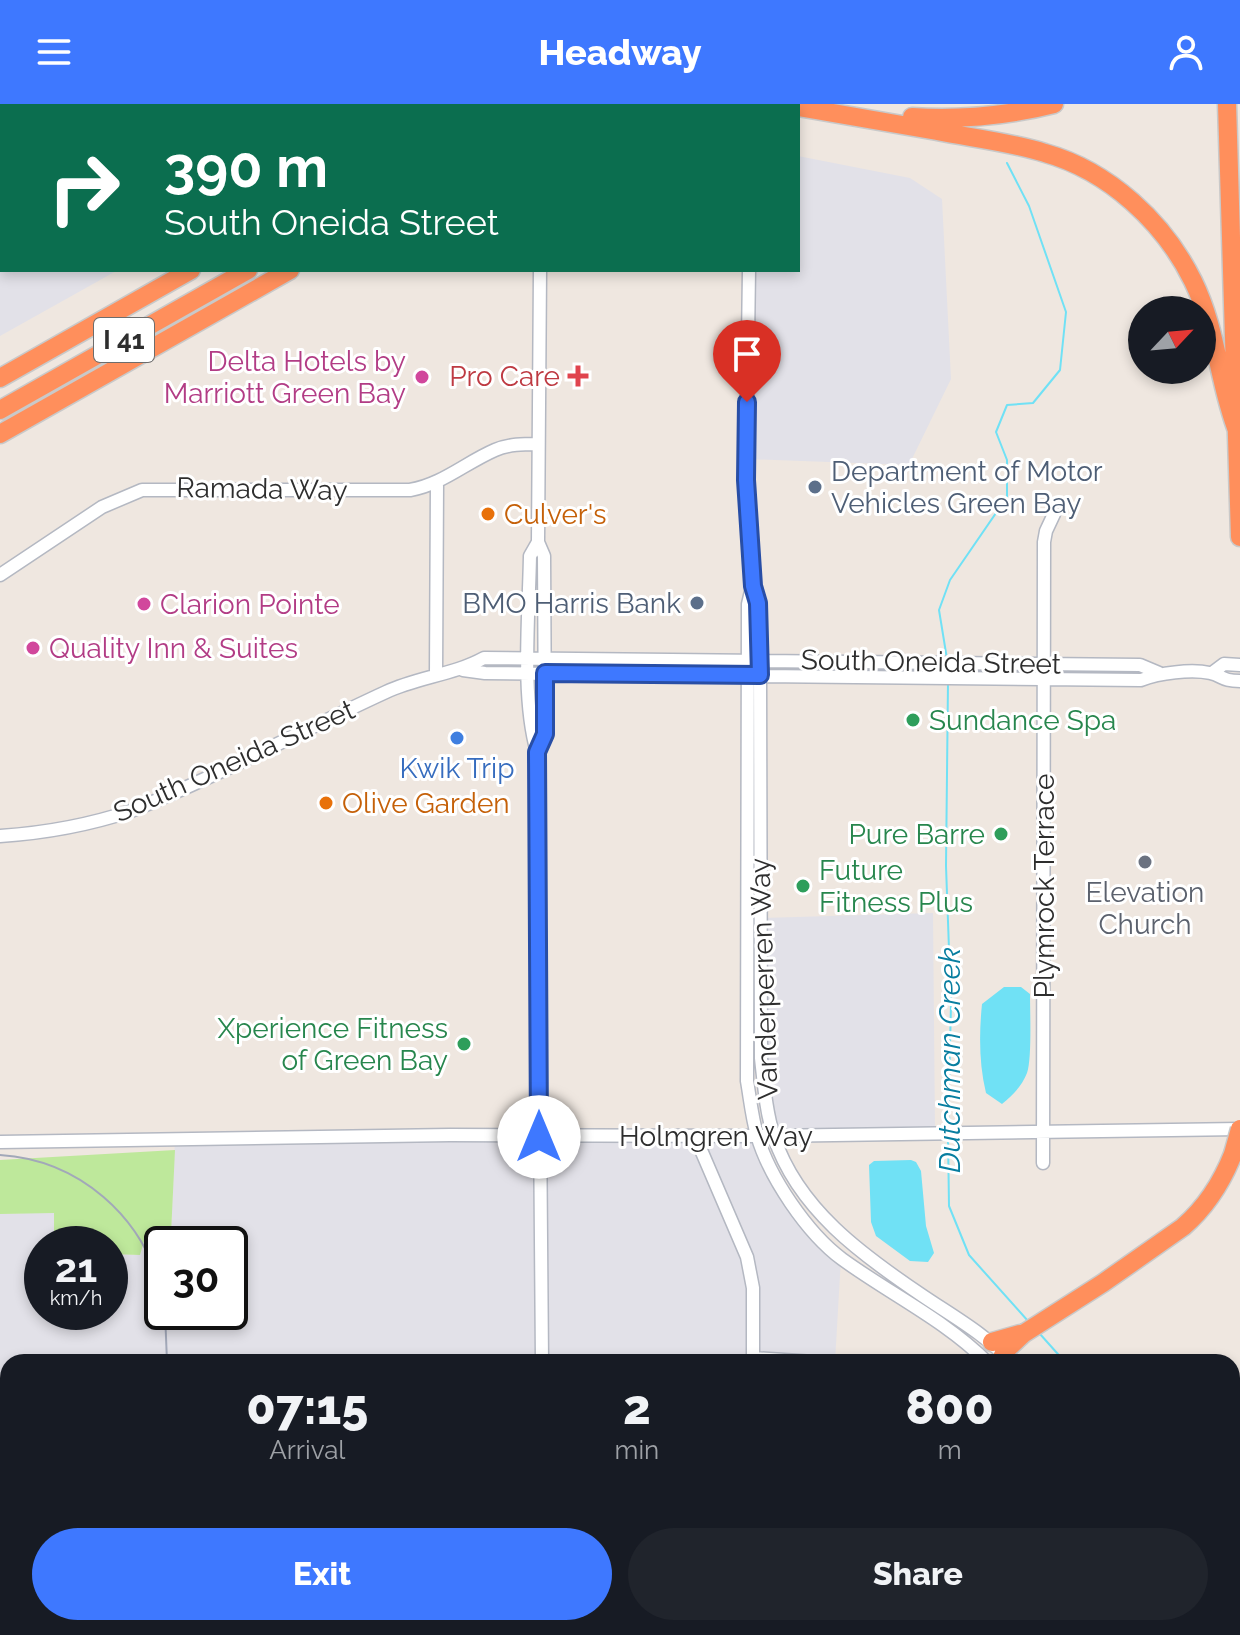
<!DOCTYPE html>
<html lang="en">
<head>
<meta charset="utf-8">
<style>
  body { margin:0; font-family:Raleway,sans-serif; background:#20242c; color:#f1f3f6; height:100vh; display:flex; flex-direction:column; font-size:30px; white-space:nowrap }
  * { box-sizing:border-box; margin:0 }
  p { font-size:26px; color:#9ea1a6 }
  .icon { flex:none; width:44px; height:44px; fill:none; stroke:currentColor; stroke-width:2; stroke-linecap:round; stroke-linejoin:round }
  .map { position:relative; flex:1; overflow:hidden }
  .drawer { position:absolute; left:0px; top:1250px; width:1240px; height:282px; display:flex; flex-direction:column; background:#171b24; border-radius:24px 24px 0 0; box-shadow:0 4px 12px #0003 }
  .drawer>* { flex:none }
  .guide { position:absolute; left:0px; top:0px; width:800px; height:168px; box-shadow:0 4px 12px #0003; background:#0b6e4f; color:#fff; overflow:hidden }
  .needle { width:52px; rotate:64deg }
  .fabs { position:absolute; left:1128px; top:192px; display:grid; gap:16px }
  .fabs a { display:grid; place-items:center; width:88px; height:88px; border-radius:50%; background:#171b24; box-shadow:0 4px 12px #0003; font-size:40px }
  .speed { position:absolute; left:24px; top:1122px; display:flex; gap:16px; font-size:40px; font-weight:700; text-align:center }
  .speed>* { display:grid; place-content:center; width:104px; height:104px; border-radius:50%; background:#171b24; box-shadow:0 4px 12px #0003; line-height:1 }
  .speed small { font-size:20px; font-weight:400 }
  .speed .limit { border:4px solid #111; border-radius:12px; background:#fff; color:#111 }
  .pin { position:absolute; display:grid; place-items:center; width:68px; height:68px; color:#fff; margin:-82px -34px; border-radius:50% 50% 50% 0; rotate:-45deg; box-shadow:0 0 8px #0007 }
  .pin .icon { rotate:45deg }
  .me { position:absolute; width:88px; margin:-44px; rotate:0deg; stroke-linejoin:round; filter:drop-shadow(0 0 6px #0008) }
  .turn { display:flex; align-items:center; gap:28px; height:168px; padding:0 32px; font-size:36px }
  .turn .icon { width:104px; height:104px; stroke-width:2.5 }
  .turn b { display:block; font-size:56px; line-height:68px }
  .eta { display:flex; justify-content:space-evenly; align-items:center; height:136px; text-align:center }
  .eta b { font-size:48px; font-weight:800; line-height:56px }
  .cta { display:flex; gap:16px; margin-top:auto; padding:16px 32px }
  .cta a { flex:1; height:92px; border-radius:48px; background:#3e78ff; color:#fff; font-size:32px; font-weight:800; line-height:92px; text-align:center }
  .cta a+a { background:#20242c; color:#f1f3f6 }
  header { display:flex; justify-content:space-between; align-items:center; height:104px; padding:0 32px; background:#3e78ff; color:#fff; font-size:36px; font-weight:800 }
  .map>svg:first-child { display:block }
  .industrial { fill:#e2e1e8; fill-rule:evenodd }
  .green { fill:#bee89b }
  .water { fill:#70e1f5 }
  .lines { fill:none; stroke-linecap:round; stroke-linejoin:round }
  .stream { stroke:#70e1f5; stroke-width:2 }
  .minor-casing { stroke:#b4b8c2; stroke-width:15 }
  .highway-casing { stroke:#c9c9c9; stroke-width:21 }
  .minor { stroke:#fff; stroke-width:12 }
  .highway { stroke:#ff8f5c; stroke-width:18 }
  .rail { stroke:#a2a8b9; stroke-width:2 }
  .highway-bridge-casing { stroke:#c9c9c9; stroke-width:21; stroke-linecap:butt }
  .highway-bridge { stroke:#ff8f5c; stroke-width:18 }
  .route-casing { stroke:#284ea6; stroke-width:20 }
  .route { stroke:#3e78ff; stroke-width:14 }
  .health-dot { fill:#e0444e; stroke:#fff; stroke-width:3 }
  .hotel-dot { fill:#d1479c; stroke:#fff; stroke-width:3 }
  .service-dot { fill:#5c6f8a; stroke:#fff; stroke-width:3 }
  .food-dot { fill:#e8710a; stroke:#fff; stroke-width:3 }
  .leisure-dot { fill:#2e9e5b; stroke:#fff; stroke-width:3 }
  .shop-dot { fill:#3f7fe0; stroke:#fff; stroke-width:3 }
  .worship-dot { fill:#6b7280; stroke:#fff; stroke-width:3 }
  .labels { text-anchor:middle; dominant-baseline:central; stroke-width:6; stroke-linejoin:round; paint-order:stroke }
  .shield { fill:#fff; stroke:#6d6d6d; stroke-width:2 }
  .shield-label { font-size:26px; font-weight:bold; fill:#2e2e2e }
  .hotel-label { font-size:28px; fill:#b23c85; stroke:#fff; text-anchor:start }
  .health-label { font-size:28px; fill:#be3a42; stroke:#fff; text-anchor:end }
  .service-label { font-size:28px; fill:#4e5e75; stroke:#fff; text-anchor:start }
  .street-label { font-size:28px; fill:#2e2e2e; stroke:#fff }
  .food-label { font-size:28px; fill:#c56008; stroke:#fff; text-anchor:start }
  .leisure-label { font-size:28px; fill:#27864d; stroke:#fff; text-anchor:start }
  .shop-label { font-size:28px; fill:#366cbe; stroke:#fff }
  .worship-label { font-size:28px; fill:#5b616d; stroke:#fff }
  .water-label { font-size:30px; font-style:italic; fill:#087ea0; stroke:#fff }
</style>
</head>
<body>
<header><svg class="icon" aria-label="menu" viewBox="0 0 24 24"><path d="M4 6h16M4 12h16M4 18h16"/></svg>Headway<svg class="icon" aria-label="person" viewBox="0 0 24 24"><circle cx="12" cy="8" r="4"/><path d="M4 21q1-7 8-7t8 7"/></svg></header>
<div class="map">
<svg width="1240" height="1531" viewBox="0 0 1240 1531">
  <rect width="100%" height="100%" fill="#efe7e0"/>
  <path class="industrial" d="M0,0L103,2H2V166H118L0,232Z
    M798,52L910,74L942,95L951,275L909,361L747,355L749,166H798Z
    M933,809L935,1028L774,1032L765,991L759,814Z
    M757,1032L775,1070L841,1154L835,1258H8V1524H1052V1531H0V1110L54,1108V1140H42V1208H110V1150L140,1151L146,1130L171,1129L175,1035ZM162,1140H230V1208H162Z"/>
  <path class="green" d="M175,1046L171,1130H146L140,1151L110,1150V1140H54V1109L0,1110V1056Z"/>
  <path class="water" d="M1004,883H1021L1030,890C1030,908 1032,955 1027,969C1022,982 1012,992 1002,1000L986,989C979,960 979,930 982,900Z
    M911,1056L916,1058L921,1067L926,1122L934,1149L928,1158L910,1157L876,1132L871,1118L869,1061L874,1057Z"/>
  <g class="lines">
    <path class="stream" d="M947,555L939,506L950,476L1007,393V356L996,328L1007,301L1033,299L1060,266L1066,208L1029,102L1007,59
      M948,578L946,762L951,901L948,1023
      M948,1033L949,1102L969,1151L1028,1217
      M1040,1230L1065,1258"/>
    <defs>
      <path id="minor" d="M109,0V2
        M223,2L227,0
        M0,125L2,124
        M749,166L746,376L753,482L758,499L760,571L761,954C764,981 766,1008 774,1033C798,1105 862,1151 923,1192C954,1213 985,1230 1011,1258
        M538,438L530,452C529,511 521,593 537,648L542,1258
        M0,471L102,403L142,386H410C443,380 465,359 495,346C509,340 523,340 538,340
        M752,483L748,500L747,977C750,994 752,1014 757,1031C769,1073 807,1129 842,1155C890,1190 945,1216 987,1258
        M463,566L485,569L1141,576C1159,569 1191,565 1210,569C1223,572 1222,577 1240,577
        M1212,569L1224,560L1240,561
        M436,571L437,379
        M537,648L545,630L544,452L538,438L540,166
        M0,732C45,729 89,721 131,707C218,672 301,627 386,588C418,573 453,571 484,554L1140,561L1159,569
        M695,1032L747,1153L753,1184V1254L814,1258
        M0,1038L450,1031L767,1032L1240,1025
        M1043,1059L1044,438L1046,427L1054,410
        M544,1524V1531
        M1052,1524V1531
        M1081,1531V1524
        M1096,1531V1524"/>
      <path id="highway" d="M1227,0L1240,433
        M472,2L476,0
        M532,2L535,0
        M575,2L579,0
        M639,2L651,0
        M798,3C844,11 890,19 937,27C972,34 1010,38 1045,49C1109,67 1164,118 1193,177C1218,228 1218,279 1238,329
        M912,13C961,16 1007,12 1054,0
        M0,274L191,166
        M0,306L248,166
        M0,330L290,166
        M992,1238L1020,1230
        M1000,1258L1005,1247L1023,1230L1103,1179L1183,1123C1206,1103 1222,1078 1233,1050
        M1232,1346L1240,1347"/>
    </defs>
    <use href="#minor" class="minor-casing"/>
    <use href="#highway" class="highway-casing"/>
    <use href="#minor" class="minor"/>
    <use href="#highway" class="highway"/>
    <path class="rail" d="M0,1051C79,1056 143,1112 162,1189
      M165,1208L167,1258
      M162,1524V1531"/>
    <defs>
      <path id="highway-bridge" d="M1233,1050L1240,1025"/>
    </defs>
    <use href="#highway-bridge" class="highway-bridge-casing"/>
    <use href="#highway-bridge" class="highway-bridge"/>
  </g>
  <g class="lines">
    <defs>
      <path id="route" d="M539,1033L537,648L545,630V569L760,571L758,499L753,482L746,376L747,298"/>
    </defs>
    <use href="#route" class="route-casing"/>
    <use href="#route" class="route"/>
  </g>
  <path class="health-dot" d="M574 260h8v8h8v8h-8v8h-8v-8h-8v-8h8z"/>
  <g class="hotel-dot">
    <circle cx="422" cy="273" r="8"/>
    <circle cx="144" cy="500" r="8"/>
    <circle cx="33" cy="544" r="8"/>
  </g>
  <g class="service-dot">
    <circle cx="815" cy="383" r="8"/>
    <circle cx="697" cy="499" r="8"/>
  </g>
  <g class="food-dot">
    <circle cx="488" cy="410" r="8"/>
    <circle cx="326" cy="699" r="8"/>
  </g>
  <g class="leisure-dot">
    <circle cx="913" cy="616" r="8"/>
    <circle cx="1001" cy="730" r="8"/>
    <circle cx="803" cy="782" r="8"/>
    <circle cx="464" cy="940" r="8"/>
  </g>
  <circle class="shop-dot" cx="457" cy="634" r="8"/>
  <circle class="worship-dot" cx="1145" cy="758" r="8"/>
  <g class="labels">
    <rect class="shield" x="94" y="214" width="60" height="44" rx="6"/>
    <g class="shield-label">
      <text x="124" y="236">I 41</text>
    </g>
    <g class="hotel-label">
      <text x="406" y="257" text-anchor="end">Delta Hotels by<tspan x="406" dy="32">Marriott Green Bay</tspan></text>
      <text x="160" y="500">Clarion Pointe</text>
      <text x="49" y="544">Quality Inn &amp; Suites</text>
    </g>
    <g class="health-label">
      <text x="560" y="272">Pro Care</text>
    </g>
    <g class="service-label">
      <text x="831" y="367">Department of Motor<tspan x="831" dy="32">Vehicles Green Bay</tspan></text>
      <text x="681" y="499" text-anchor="end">BMO Harris Bank</text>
    </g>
    <g class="street-label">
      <text transform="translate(262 385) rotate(1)">Ramada Way</text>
      <text transform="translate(931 558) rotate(1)">South Oneida Street</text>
      <text transform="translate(234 657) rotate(-24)">South Oneida Street</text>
      <text transform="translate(1044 782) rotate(-90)">Plymrock Terrace</text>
      <text transform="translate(764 875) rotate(-92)">Vanderperren Way</text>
      <text x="716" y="1032">Holmgren Way</text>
    </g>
    <g class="food-label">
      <text x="504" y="410">Culver's</text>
      <text x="342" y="699">Olive Garden</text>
    </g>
    <g class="leisure-label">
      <text x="929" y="616">Sundance Spa</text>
      <text x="985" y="730" text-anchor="end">Pure Barre</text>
      <text x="819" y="766">Future<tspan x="819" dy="32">Fitness Plus</tspan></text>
      <text x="448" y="924" text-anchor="end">Xperience Fitness<tspan x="448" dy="32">of Green Bay</tspan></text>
    </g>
    <g class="shop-label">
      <text x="457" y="664">Kwik Trip</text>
    </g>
    <g class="worship-label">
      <text x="1145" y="788">Elevation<tspan x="1145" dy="32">Church</tspan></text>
    </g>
    <g class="water-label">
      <text transform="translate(949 956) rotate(-90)">Dutchman Creek</text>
    </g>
  </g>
</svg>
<div class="fabs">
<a><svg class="needle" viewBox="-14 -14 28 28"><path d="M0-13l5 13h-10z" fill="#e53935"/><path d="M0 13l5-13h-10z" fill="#9ea1a6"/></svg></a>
</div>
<div class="speed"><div>21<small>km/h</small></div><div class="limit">30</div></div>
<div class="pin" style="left:747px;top:298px;background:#d93025"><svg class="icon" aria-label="arrive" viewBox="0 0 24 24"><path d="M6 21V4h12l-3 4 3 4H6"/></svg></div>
<svg class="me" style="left:539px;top:1033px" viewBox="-20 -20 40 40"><circle r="19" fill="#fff"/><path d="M0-13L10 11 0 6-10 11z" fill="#3e78ff"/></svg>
<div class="guide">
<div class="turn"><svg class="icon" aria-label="right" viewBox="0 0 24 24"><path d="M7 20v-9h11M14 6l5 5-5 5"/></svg><div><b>390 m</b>South Oneida Street</div></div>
</div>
<section class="drawer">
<div class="eta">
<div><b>07:15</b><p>Arrival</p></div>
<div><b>2</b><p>min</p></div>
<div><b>800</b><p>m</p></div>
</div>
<div class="cta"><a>Exit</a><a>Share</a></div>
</section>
</div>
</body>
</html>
